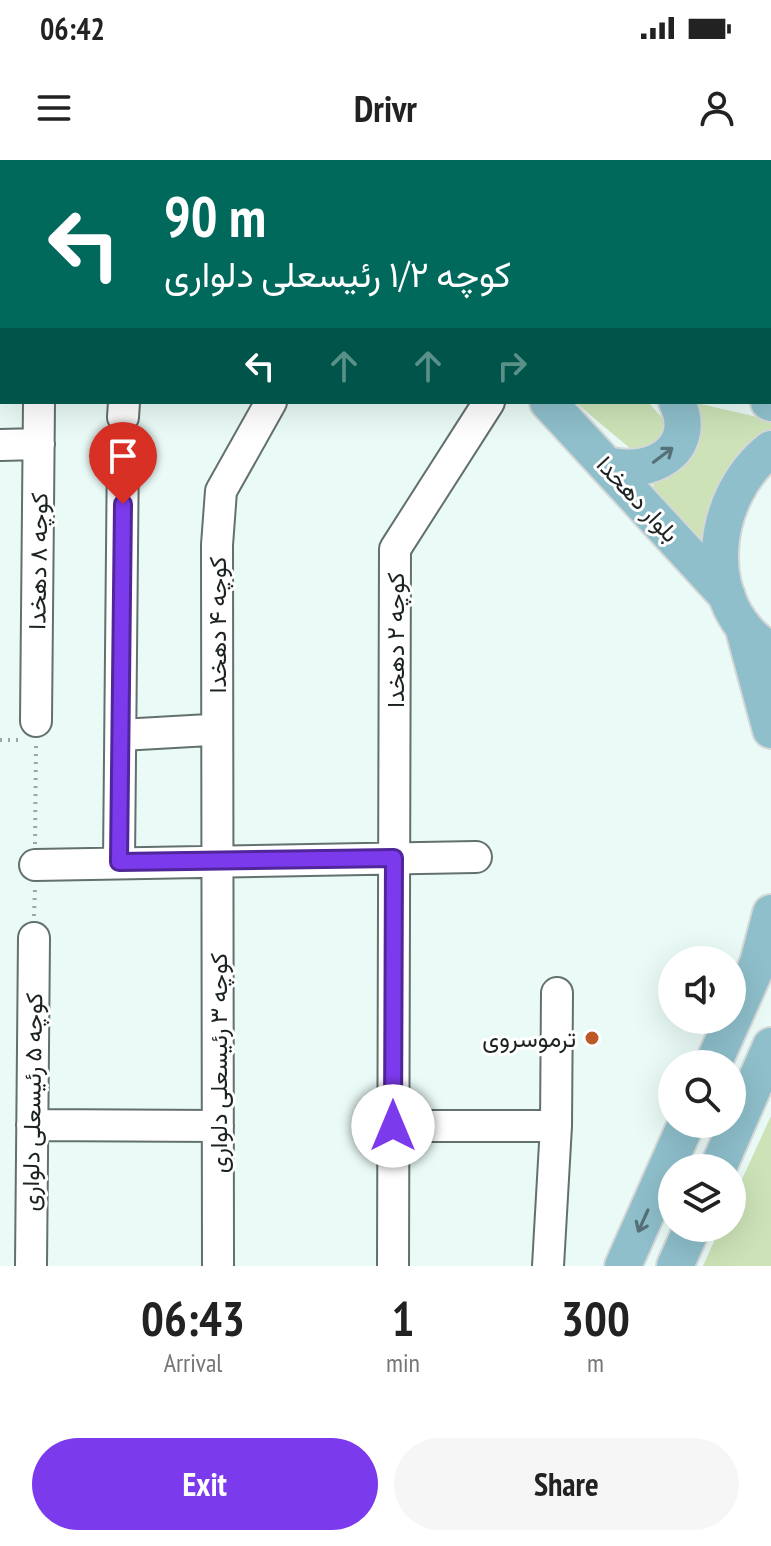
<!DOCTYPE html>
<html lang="en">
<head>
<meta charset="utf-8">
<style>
  body { margin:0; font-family:"PT Sans Narrow",Vazirmatn,sans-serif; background:#f6f6f6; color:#222; height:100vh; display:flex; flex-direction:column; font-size:30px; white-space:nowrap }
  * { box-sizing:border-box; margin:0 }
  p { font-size:26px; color:#767676 }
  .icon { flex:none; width:44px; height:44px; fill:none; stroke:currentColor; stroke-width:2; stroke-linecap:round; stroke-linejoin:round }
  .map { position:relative; height:1106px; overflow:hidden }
  .details { display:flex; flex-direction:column; background:#fff; flex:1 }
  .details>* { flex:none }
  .top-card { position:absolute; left:0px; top:0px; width:772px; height:244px; box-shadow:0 8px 32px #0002; background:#00695c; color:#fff; overflow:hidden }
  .controls { position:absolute; left:658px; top:786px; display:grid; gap:16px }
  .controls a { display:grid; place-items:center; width:88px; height:88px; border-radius:50%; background:#fff; box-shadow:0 8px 32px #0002; font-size:40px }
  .pin { position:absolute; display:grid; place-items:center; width:68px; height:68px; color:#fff; margin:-82px -34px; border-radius:50% 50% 50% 0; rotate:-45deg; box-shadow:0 0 8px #0007 }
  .pin .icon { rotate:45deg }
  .me { position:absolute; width:88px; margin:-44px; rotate:0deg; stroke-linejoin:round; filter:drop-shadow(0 0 6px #0008) }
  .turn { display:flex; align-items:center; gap:28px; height:168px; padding:0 32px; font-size:36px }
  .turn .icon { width:104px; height:104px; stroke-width:2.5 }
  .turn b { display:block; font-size:56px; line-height:68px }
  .lanes { display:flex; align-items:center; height:76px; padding:0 32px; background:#0003; justify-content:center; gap:40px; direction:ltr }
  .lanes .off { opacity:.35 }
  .eta { display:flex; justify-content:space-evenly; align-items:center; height:136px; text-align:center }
  .eta b { font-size:48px; font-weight:700; line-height:56px }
  .primary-button { display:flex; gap:16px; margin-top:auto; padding:16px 32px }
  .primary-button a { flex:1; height:92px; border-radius:48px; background:#7c3aed; color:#fff; font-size:32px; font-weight:700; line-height:92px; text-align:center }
  .primary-button a+a { background:#f6f6f6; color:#222 }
  .status { display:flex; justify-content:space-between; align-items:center; height:56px; padding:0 40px; background:#fff; direction:ltr }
  .status svg { height:22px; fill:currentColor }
  header { display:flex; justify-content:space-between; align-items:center; height:104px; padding:0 32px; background:#fff; font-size:36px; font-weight:700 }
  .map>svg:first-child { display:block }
  .green { fill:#cde3b7 }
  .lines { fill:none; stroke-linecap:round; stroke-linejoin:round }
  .minor-casing { stroke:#62706e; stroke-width:34 }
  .major-casing { stroke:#d6d7d7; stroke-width:40 }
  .path { stroke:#9aa7a5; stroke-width:4; stroke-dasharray:2 6; stroke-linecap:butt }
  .minor { stroke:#fff; stroke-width:30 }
  .major { stroke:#8ebfcb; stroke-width:36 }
  .oneway { stroke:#557076 }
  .route-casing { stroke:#51269a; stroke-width:20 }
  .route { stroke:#7c3aed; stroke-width:14 }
  .poi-dot { fill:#bc5726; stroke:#fff; stroke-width:3 }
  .labels { text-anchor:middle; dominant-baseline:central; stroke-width:6; stroke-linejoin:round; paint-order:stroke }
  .street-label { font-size:24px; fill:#1c2222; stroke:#fff }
  .poi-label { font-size:24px; fill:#1c2222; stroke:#fff; text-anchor:end }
</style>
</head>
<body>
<div class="status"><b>06:42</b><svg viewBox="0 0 49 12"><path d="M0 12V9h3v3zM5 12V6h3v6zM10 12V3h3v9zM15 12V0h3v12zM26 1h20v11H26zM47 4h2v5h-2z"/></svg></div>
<header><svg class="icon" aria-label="menu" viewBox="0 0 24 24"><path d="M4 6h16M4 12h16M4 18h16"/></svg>Drivr<svg class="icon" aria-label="person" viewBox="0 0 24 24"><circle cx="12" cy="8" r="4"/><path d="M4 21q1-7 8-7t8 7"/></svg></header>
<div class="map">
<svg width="771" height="1106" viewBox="0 0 771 1106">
  <rect width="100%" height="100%" fill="#e9faf7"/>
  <path class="green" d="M575,242H648L664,260C664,284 652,288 632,290Z
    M692,242L771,260V278L709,390L654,334L653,317Z
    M771,956V1106H703L720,1068H732V1041Z"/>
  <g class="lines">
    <defs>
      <path id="minor" d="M434,0L439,2
        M41,2V0
        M128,2V0
        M356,2L357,0
        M768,2L769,0
        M770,114L771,112
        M770,159L771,160
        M123,257L124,242
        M0,285L39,284
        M36,561L39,242
        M121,575L209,570
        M119,702L123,286
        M35,705L476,697
        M32,965L218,966
        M393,966H556
        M31,1106L34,778
        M218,1106L217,385L221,331L271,242
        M393,1106L395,389L489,242
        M548,1106L556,966L557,833"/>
      <path id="major" d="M169,0L172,2
        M253,0L256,2
        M548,242L727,436
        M769,242L771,243
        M771,289C709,337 697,446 771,491
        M605,304C648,318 700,291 677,242
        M743,466L771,570
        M713,904L758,803L771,753
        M718,1008L771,886
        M623,1106L686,964
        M675,1106L692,1068"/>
    </defs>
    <use href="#minor" class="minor-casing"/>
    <use href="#major" class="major-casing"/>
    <path class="path" d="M0,121H2
      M0,580H22
      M35,684L36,584
      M34,756L35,728"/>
    <use href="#minor" class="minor"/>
    <use href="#major" class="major"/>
  </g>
  <defs><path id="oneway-shaft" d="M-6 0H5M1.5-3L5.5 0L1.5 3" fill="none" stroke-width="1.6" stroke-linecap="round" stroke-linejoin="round" transform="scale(2)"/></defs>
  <g class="oneway">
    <use href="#oneway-shaft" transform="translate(663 295) rotate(-37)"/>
    <use href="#oneway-shaft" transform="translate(643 1061) rotate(114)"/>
  </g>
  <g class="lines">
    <defs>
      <path id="route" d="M123,344L119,702L394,698L393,966"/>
    </defs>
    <use href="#route" class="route-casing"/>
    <use href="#route" class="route"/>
  </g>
  <circle class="poi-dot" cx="592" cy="878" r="8"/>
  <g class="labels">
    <g class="street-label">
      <text transform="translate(638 339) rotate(47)">بلوار دهخدا</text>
      <text transform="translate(38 401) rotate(-89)">کوچه ۸ دهخدا</text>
      <text transform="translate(217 465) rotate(-90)">کوچه ۴ دهخدا</text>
      <text transform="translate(395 480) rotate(-90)">کوچه ۲ دهخدا</text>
      <text transform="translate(218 903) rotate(-90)">کوچه ۳ رئیسعلی دلواری</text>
      <text transform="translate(32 942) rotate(-89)">کوچه ۵ رئیسعلی دلواری</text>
    </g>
    <g class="poi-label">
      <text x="576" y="878">ترموسروی</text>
    </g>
  </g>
</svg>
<div class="controls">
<a><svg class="icon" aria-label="sound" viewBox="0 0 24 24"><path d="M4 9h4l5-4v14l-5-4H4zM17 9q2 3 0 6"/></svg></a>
<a><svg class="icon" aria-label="search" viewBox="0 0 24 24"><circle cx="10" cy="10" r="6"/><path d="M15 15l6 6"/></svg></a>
<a><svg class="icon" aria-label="layers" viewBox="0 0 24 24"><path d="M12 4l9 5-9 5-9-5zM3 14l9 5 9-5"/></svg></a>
</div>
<div class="pin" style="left:123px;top:344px;background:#d93025"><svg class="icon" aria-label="arrive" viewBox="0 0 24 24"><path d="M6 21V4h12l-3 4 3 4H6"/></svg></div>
<svg class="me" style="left:393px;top:966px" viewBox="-20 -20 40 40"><circle r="19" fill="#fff"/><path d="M0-13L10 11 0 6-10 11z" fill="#7c3aed"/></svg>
<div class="top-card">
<div class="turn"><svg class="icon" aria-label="left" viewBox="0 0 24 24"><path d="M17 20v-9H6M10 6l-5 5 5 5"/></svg><div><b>90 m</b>کوچه ۱/۲ رئیسعلی دلواری</div></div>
<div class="lanes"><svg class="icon" aria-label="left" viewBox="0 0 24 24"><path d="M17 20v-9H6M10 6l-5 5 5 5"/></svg><svg class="icon off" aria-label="ahead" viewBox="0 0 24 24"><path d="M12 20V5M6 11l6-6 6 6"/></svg><svg class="icon off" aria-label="ahead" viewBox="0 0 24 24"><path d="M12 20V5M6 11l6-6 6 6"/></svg><svg class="icon off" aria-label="right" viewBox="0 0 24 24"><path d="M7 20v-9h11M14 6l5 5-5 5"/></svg></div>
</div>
</div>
<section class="details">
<div class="eta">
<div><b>06:43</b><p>Arrival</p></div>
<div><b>1</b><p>min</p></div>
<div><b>300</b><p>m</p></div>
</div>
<div class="primary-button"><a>Exit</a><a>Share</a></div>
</section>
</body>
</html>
